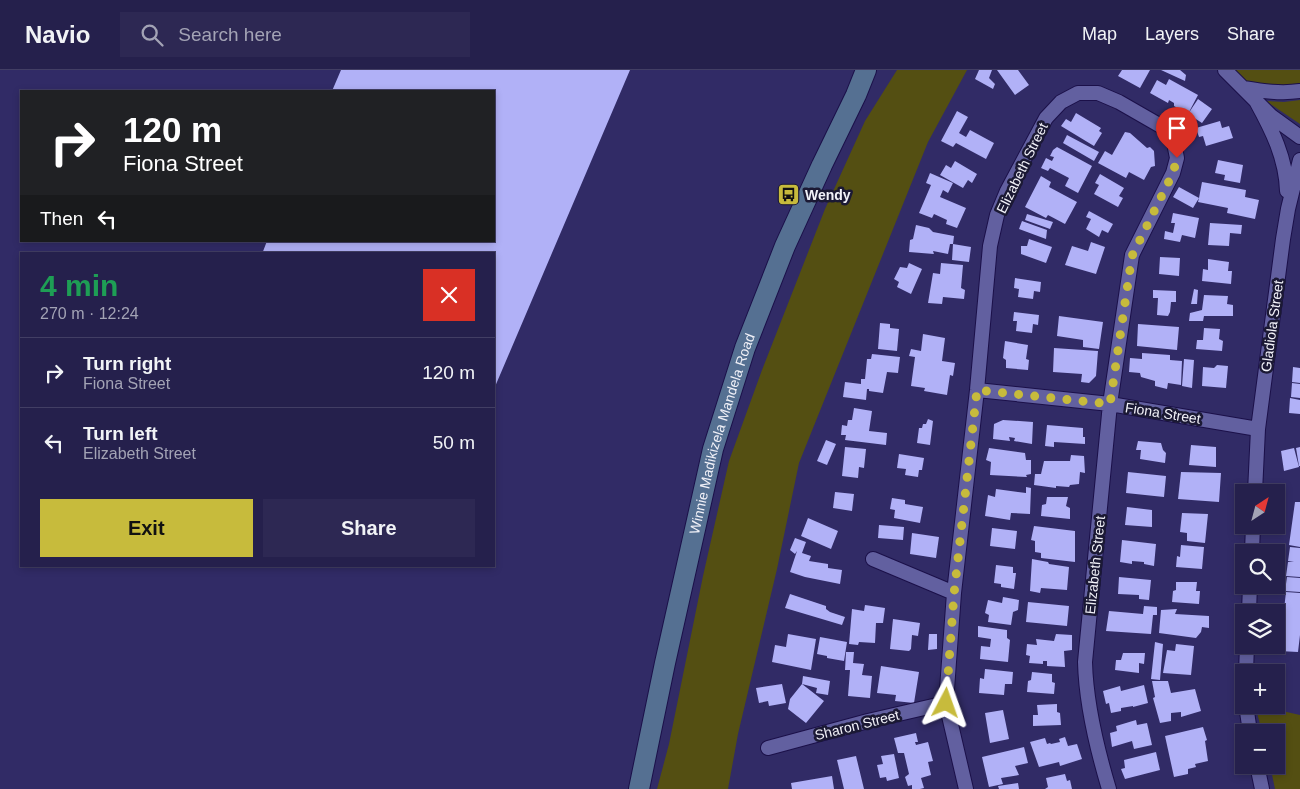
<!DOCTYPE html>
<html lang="en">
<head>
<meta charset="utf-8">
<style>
  body { margin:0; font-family:Helvetica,sans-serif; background:#2d2853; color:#f1f3f6; height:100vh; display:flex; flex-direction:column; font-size:19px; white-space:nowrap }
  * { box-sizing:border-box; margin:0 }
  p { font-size:16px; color:#a3a3b5 }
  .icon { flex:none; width:28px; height:28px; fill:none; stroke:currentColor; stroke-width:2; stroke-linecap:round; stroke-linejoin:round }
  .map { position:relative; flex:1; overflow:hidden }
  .panel { position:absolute; left:20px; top:182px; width:475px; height:315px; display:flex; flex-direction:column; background:#25204c; border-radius:0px; box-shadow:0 2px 8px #0003,0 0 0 1px #423e64 }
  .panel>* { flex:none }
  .guide { position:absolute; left:20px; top:20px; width:475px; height:152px; border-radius:0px; box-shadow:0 2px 8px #0003,0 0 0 1px #423e64; background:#202124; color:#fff; overflow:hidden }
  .needle { width:32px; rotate:36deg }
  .fabs { position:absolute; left:1235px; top:414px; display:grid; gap:10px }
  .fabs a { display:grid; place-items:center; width:50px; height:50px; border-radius:0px; background:#25204c; box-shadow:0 2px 8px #0003,0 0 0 1px #423e64; font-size:25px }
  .pin { position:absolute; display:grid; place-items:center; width:42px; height:42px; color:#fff; margin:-51px -21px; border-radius:50% 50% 50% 0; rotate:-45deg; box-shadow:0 0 5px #0007 }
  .pin .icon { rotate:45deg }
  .me { position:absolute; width:55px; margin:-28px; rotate:4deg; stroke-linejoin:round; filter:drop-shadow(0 0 4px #0008) }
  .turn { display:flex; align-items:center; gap:18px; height:105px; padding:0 20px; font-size:22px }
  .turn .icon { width:65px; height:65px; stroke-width:2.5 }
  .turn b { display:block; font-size:35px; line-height:42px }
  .then { display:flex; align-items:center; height:48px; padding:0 20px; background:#0003; gap:10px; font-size:19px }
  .round { display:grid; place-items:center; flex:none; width:52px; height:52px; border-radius:0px; background:#2d2853 }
  .summary { display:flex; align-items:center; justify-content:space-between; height:85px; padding:0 20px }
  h1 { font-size:30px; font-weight:800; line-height:38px; color:#1e9e55 }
  .action { display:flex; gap:10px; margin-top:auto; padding:10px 20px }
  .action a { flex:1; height:58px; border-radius:0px; background:#c7bb3c; color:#111; font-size:20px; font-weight:800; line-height:58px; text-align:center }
  .action a+a { background:#2d2853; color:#f1f3f6 }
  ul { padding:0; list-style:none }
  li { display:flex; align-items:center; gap:15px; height:70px; padding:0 20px; border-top:1px solid #423e64 }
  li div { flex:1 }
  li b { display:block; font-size:19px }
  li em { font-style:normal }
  header { display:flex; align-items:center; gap:30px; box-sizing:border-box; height:70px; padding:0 25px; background:#25204c; border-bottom:1px solid #423e64 }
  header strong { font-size:24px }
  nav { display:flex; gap:28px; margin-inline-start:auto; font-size:18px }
  .search { width:350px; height:45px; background:#2d2853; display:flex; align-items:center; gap:12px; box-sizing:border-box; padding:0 18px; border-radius:0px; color:#a3a3b5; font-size:19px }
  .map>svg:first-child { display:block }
  .green { fill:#544f12 }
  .building { fill:#b1b1f7 }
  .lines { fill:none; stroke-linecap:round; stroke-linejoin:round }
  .minor-casing { stroke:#1b1049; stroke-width:16 }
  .secondary-casing { stroke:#1b1049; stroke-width:22 }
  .minor { stroke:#6260a0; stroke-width:14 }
  .secondary { stroke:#557092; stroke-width:20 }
  .route { stroke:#c7bb3c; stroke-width:9; stroke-dasharray:0 16.2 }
  .labels { text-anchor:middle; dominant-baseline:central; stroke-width:5; stroke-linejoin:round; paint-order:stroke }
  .street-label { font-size:14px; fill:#f1f1f8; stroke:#1b1934 }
  .poi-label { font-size:14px; font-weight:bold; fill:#f1f1f8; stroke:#1b1934; text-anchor:start }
</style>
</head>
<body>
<header>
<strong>Navio</strong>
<div class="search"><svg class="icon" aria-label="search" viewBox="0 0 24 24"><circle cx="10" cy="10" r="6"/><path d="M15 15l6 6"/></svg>Search here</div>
<nav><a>Map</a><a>Layers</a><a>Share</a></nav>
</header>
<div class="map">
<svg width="1300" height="719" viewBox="0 0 1300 719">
  <rect width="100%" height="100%" fill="#312b66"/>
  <path class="green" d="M897,0H967L928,72L799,393L777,499L738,664L728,719H657L669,674L703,506L729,391L762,300L825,139L865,51Z
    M1225,0H1300V19L1254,20Z
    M1300,30V54L1266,31L1284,32Z
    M1255,635L1300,645V719H1275L1270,695H1276V662H1262Z"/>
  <path class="building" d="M341,0H630L494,319V184H262L267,171H494V21H332Z
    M979,0H992L989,8L995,14L993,19L975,9Z
    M997,0H1018L1029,15L1015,25Z
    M1122,0H1150L1140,18L1118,6Z
    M1161,0H1180L1186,5L1185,11Z
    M1169,9L1198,25L1188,44L1174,36V33L1169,30L1168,33L1150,23L1157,10L1166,15Z
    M1198,29L1212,39L1202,53L1188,44Z
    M957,41L968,47L959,63L966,67L970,60L994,73L986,89L956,73L953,77L941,71Z
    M1076,43L1101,58L1099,61L1102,63L1094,76L1061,56L1066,49L1071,52Z
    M1220,51L1222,58L1229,56L1233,68L1206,76L1203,66L1199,67L1196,58Z
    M1125,62L1130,63L1147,78L1150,77L1154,81L1155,96L1151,97L1144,110L1129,102L1126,108L1098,93L1105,81L1112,85Z
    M1067,65L1099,82L1094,91L1063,73Z
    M1057,77L1092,96L1078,123L1065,116L1069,108L1050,98L1048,101L1041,98L1046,88L1052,91L1054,87L1050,86L1053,80Z
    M1218,90L1243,95L1240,113L1224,110L1225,105L1215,103Z
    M955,91L977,104L972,113L968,110L963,118L940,105L946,95L951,98Z
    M930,103L953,113L948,123L943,120L940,127L966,138L957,158L946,154L947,150L934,144L932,148L919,143L931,115L926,113Z
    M1100,104L1124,118L1119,126L1123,128L1118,137L1094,124L1099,115L1095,113Z
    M1041,106L1051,112L1049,117L1077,132L1065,154L1048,145L1046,148L1025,137Z
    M1202,112L1246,120L1245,127L1259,130L1255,149L1227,143L1228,138L1198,132L1199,128L1193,138L1173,127L1179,117L1199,128Z
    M1089,141L1113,154L1108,163L1102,160L1099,167L1086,159L1091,149L1086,147Z
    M1173,143L1199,148L1195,168L1182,165L1180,172L1164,169L1165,161L1173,163L1175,153H1171Z
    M1027,144L1053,152L1050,159L1025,150Z
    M1022,151L1047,160L1046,169L1019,159Z
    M1210,153L1242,155L1241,164L1230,163L1229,176L1208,175Z
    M916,155L929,158L933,162L954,166L953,174H950L948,184L933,181L934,184L909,182L910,170L913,169Z
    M1029,169L1052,177L1046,193L1021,184V176H1027Z
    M1091,172L1105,177L1096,204L1065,195L1072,176L1088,181Z
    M953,174L971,177L969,192L952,190Z
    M1160,187L1180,188L1179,206L1159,204Z
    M1208,189L1229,192L1228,201H1232L1231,214L1202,211L1203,199L1208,200Z
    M909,193L922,199L911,224L897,217L899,212L894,209L900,197L907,198Z
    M941,193L963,195L961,218L965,220L964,229L943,227L942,234L928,233L933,203L940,204Z
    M1015,208L1041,212L1040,222L1034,221L1033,229L1018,227L1019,219L1014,218Z
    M1194,219L1198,220L1197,234H1191Z
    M1153,220L1176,221V232H1171L1170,242L1168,246L1157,245L1158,228H1153Z
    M1204,225L1228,226L1227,234L1233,235V246H1204L1203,251H1189L1190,243L1202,240Z
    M1014,242L1039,245L1038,255L1033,254L1032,263L1016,261L1017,251H1013Z
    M1059,246L1103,252L1099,279L1083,277V270L1057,266Z
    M880,253L890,254V258L899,259L897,281L878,279Z
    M1138,254L1179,257L1177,280L1137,276Z
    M1204,258L1220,259L1219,269L1223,271L1222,281L1196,279L1197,270H1203Z
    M923,264L945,268L942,291L955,293L953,306L950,305L947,325L924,321L925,318L911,316L915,287L909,286L911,279L921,281Z
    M1005,271L1028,275L1026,289L1029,290L1028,300L1006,298V290L1003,288Z
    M1054,278L1098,281L1096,306L1089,313L1081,312L1082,304L1053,302Z
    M1142,283L1170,285V290L1182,291L1181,315L1168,313L1167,319L1155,316V311L1141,307L1140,303L1129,302L1130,288L1142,289Z
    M872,284L900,287L898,303L887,302L883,323L869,321V319H867L866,330L843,327L845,312L861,314V309H865L867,289H871Z
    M1184,289L1194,290L1192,318L1182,316Z
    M1217,295L1228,296L1226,318L1202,316L1203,297L1214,298Z
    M1293,297L1300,298V313L1292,312Z
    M1292,313L1300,314V328L1291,327Z
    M1290,328L1300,330V344L1289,343Z
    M854,338L872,341L869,361L887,363L886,375L845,370L846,365H841L842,355L847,356L848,350H852Z
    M928,349L933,351L930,375L917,373L919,358H922L923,354H926Z
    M1003,350L1033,352L1032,374L1014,371L1015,368L1009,367L1010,371L993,369L994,354Z
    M1047,355L1083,358V367H1085V374L1054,372V377L1045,376Z
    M826,370L836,374L827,395L817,391Z
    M1138,371L1161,373L1163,380L1166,383L1165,393L1140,389L1141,380H1136Z
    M1191,375L1216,377V397L1189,395Z
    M845,377L866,379L864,398L859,397L858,408L842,406Z
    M1300,377V396H1299L1296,378Z
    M989,378L1025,383L1026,390H1031V404L1026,405L1027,407L990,405L991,392L986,390Z
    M1294,378L1299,397L1284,401L1281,381Z
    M899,384L924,388L922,400H919L918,407L905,405L906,399L897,398Z
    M1071,385L1084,386L1085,403L1080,402L1079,414L1070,415L1069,417L1056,416V418L1034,415L1035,404H1041L1044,391H1070Z
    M1128,402L1166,406L1164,427L1126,423Z
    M1181,402L1221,403L1219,432L1178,429Z
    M1026,417L1031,418L1030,444L1011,443L1010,450L985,446L988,425L995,427L996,419L1026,423Z
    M835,422L854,424L852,441L833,438Z
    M1047,427H1068L1066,436L1070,438V449L1041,446L1042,435L1046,434Z
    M892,428L905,430V434L923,437L920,453L894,448L895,440L890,439Z
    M1295,432H1300V477L1289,475Z
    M1127,437L1152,440V457L1125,455Z
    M1182,443L1208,444L1205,473L1187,471V463L1180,462Z
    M808,448L838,461L831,479L801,466Z
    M879,455L904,457L903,470L878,468Z
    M1034,456L1075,461V492L1041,488V483L1035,482V471L1031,470Z
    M992,458L1017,461L1015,479L990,476Z
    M912,463L939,467L936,488L910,484Z
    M795,468L806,472L802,483L811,486L809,491L828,494V498L842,500L840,514L805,507L790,502L797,481L795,484L790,480Z
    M1122,470L1156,474L1154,496L1144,494V492L1132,491V494L1120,492Z
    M1181,475L1204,477L1202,499L1176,497L1177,486L1180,487Z
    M1290,477L1300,478V507L1286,506L1288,492H1294L1288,491Z
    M1032,489L1048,492L1049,494L1069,497L1067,520L1041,518L1040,523L1030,521Z
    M996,495L1013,497V503H1016L1014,519L1001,517V514L994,513Z
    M1119,507L1151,510L1149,530L1139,529V525L1118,524Z
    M1287,507L1300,508V522L1285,521Z
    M1176,512H1197L1196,521H1200L1199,534L1172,532L1173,521L1176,520Z
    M1286,522L1300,523V565L1298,582L1279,581L1281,566L1286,567L1281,566Z
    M790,524L826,536V539L830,542L845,547L842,555L785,538Z
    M1003,527L1019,530L1018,540L1013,542L1011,555L988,552L989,545L985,543L988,530L1002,533Z
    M1028,532L1069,536L1067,556L1026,552Z
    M865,535L885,538L883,553H876L875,573L859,572L858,575L849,574L852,539L864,541Z
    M1144,536L1157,537V545H1153L1151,564L1106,561L1109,541L1143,544Z
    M1177,539L1175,544L1209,546V558L1202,557L1201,562L1196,568L1159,563L1161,540Z
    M893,549L920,553L918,566L912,565L911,579L909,581L890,579Z
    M978,556L1007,560V568L1010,570L1008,592L980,589L981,576L990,577L991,569L978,567Z
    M788,564L816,569L811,600L772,592L775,575L786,577Z
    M929,564H937V579L928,580Z
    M1056,564L1072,565V580L1064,581L1065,597L1047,596V591H1043V594L1029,593L1030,586L1026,585L1027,574L1037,575L1036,569L1054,571Z
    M820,567L847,572L844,591L827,588V586L817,584Z
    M1155,572L1163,574L1160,610L1151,609Z
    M1176,574L1194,576L1191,605L1163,603L1167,580L1175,581Z
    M846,582H854L853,593L864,594L862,605L872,606L870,628L848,626L850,600H845Z
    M1123,583H1145L1144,594L1139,593V603L1115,600L1116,590H1121Z
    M881,596L919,602L914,633L895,631L896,625L877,623Z
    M985,599L1013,602L1012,614H1005L1004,625L979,623L980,608L984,609Z
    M1032,602L1052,604V612L1055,613L1054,624L1027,622L1028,611L1031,610Z
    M803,606L830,611L828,625L816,623L817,618L802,614Z
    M1152,611H1168L1171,623L1195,619L1201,641L1181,647V642L1171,643V651L1160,653L1153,628L1155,627Z
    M782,614L786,633L769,636L768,631L759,633L756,618Z
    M802,614L824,631L806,653L788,639L790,629Z
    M1144,615L1148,633L1133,637V636L1121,638V641L1111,643L1109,633L1106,634L1103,621L1120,616L1121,621Z
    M1057,634V642L1060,643L1061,655L1033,656V645H1038L1037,635Z
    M1003,640L1009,669L990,673L985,643Z
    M1136,650L1137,655L1147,653L1152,675L1134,679L1132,671L1112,677L1110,663L1117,661L1116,656Z
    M1203,657L1207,670L1205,671L1208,691L1195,694L1196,697L1188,699V704L1174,707L1165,666Z
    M916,663L918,672H915L916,675L928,672L933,691L928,692L931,705L921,708L924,718L920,719H912V715L908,716L905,707L909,704L904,683H898L894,668Z
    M1065,667L1068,676L1077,674L1082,689L1060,696L1059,692L1039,697L1030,672L1045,668L1047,674L1050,673L1051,674L1060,672L1059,669Z
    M1024,677L1028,693L1015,696L1019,705L1001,708L1003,714L989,717L982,687Z
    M1156,682L1160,700L1125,709L1121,699L1125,698L1124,690Z
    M894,684L899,708L887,711L886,707L880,708L877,695L883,694L881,686Z
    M856,686L864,719H844L837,690Z
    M1065,704L1067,711L1070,710L1072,719H1045L1048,717L1046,708Z
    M832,706L834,719H792L791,713Z
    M1018,713L1019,719H999L998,716Z"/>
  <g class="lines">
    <defs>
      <path id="minor" d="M1225,0L1271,46L1300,67
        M1243,18C1262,21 1281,24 1300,21
        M1256,31C1272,60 1286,88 1287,121
        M977,320L1110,334L1258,359
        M1255,422L1258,359L1283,169L1288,139L1300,90
        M1252,482L1253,455
        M873,489L954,523
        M1249,542L1250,515
        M1246,602L1247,575
        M1246,635L1250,662
        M768,678L868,651L946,633
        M1257,695L1262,719
        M966,719L946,633L954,523L977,320L990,176L997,145L1007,121L1046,48L1061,32L1078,23H1098L1119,32L1166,59L1174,73L1177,88L1173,103L1132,185L1110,334L1085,592C1086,633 1097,679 1109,719"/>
      <g id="secondary">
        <path id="s1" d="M639,719L665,593L713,379L745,278L785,176L822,95L856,25L866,0"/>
      </g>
    </defs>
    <use href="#minor" class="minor-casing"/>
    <use href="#secondary" class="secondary-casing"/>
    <use href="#minor" class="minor"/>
    <use href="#secondary" class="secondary"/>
  </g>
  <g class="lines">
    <path class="route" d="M946,633L954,524L977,320L1110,334L1132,186L1173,103L1177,88"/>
  </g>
  <defs>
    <symbol id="bus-square" viewBox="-11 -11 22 22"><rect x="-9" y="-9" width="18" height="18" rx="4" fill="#c7bb3c" stroke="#1b1934"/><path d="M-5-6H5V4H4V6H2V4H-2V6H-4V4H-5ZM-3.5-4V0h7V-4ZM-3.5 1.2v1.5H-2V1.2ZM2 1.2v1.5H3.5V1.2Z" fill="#111"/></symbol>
  </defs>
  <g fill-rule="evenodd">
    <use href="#bus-square" x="776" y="112" width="25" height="25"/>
  </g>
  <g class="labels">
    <g class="street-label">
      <text transform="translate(1022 98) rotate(-64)">Elizabeth Street</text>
      <text transform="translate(1272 256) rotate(-82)">Gladiola Street</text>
      <text transform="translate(1163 343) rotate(9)">Fiona Street</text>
      <text stroke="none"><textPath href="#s1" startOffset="365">Winnie Madikizela Mandela Road</textPath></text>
      <text transform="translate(1095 495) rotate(-84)">Elizabeth Street</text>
      <text transform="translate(857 655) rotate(-14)">Sharon Street</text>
    </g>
    <g class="poi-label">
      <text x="805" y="125">Wendy</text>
    </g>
  </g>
</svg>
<div class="fabs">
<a><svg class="needle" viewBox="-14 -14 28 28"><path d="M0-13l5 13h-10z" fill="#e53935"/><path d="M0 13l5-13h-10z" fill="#a3a3b5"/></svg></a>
<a><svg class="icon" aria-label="search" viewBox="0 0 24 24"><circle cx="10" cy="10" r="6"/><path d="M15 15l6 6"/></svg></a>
<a><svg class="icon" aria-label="layers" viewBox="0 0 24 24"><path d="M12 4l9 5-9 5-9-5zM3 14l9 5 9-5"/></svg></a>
<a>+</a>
<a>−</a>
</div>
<div class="pin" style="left:1177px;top:88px;background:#d93025"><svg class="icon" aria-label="arrive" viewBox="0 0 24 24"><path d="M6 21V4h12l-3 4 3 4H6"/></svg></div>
<svg class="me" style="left:946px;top:633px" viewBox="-20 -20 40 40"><path d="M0-17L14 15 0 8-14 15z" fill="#c7bb3c" stroke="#fff" stroke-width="4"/></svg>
<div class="guide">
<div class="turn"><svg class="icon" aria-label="right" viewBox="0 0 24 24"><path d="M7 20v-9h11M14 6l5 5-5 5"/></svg><div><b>120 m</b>Fiona Street</div></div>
<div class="then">Then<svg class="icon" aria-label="left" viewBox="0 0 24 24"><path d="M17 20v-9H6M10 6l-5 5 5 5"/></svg></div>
</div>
<section class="panel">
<div class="summary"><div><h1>4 min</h1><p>270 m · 12:24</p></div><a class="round" style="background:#d93025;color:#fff"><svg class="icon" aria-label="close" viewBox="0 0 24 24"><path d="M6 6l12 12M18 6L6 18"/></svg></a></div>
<ul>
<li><svg class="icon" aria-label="right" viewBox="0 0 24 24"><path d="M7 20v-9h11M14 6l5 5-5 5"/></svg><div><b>Turn right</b><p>Fiona Street</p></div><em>120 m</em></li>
<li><svg class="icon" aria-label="left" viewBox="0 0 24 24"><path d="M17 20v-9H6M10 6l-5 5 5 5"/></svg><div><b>Turn left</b><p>Elizabeth Street</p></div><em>50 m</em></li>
</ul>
<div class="action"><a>Exit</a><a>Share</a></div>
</section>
</div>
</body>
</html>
